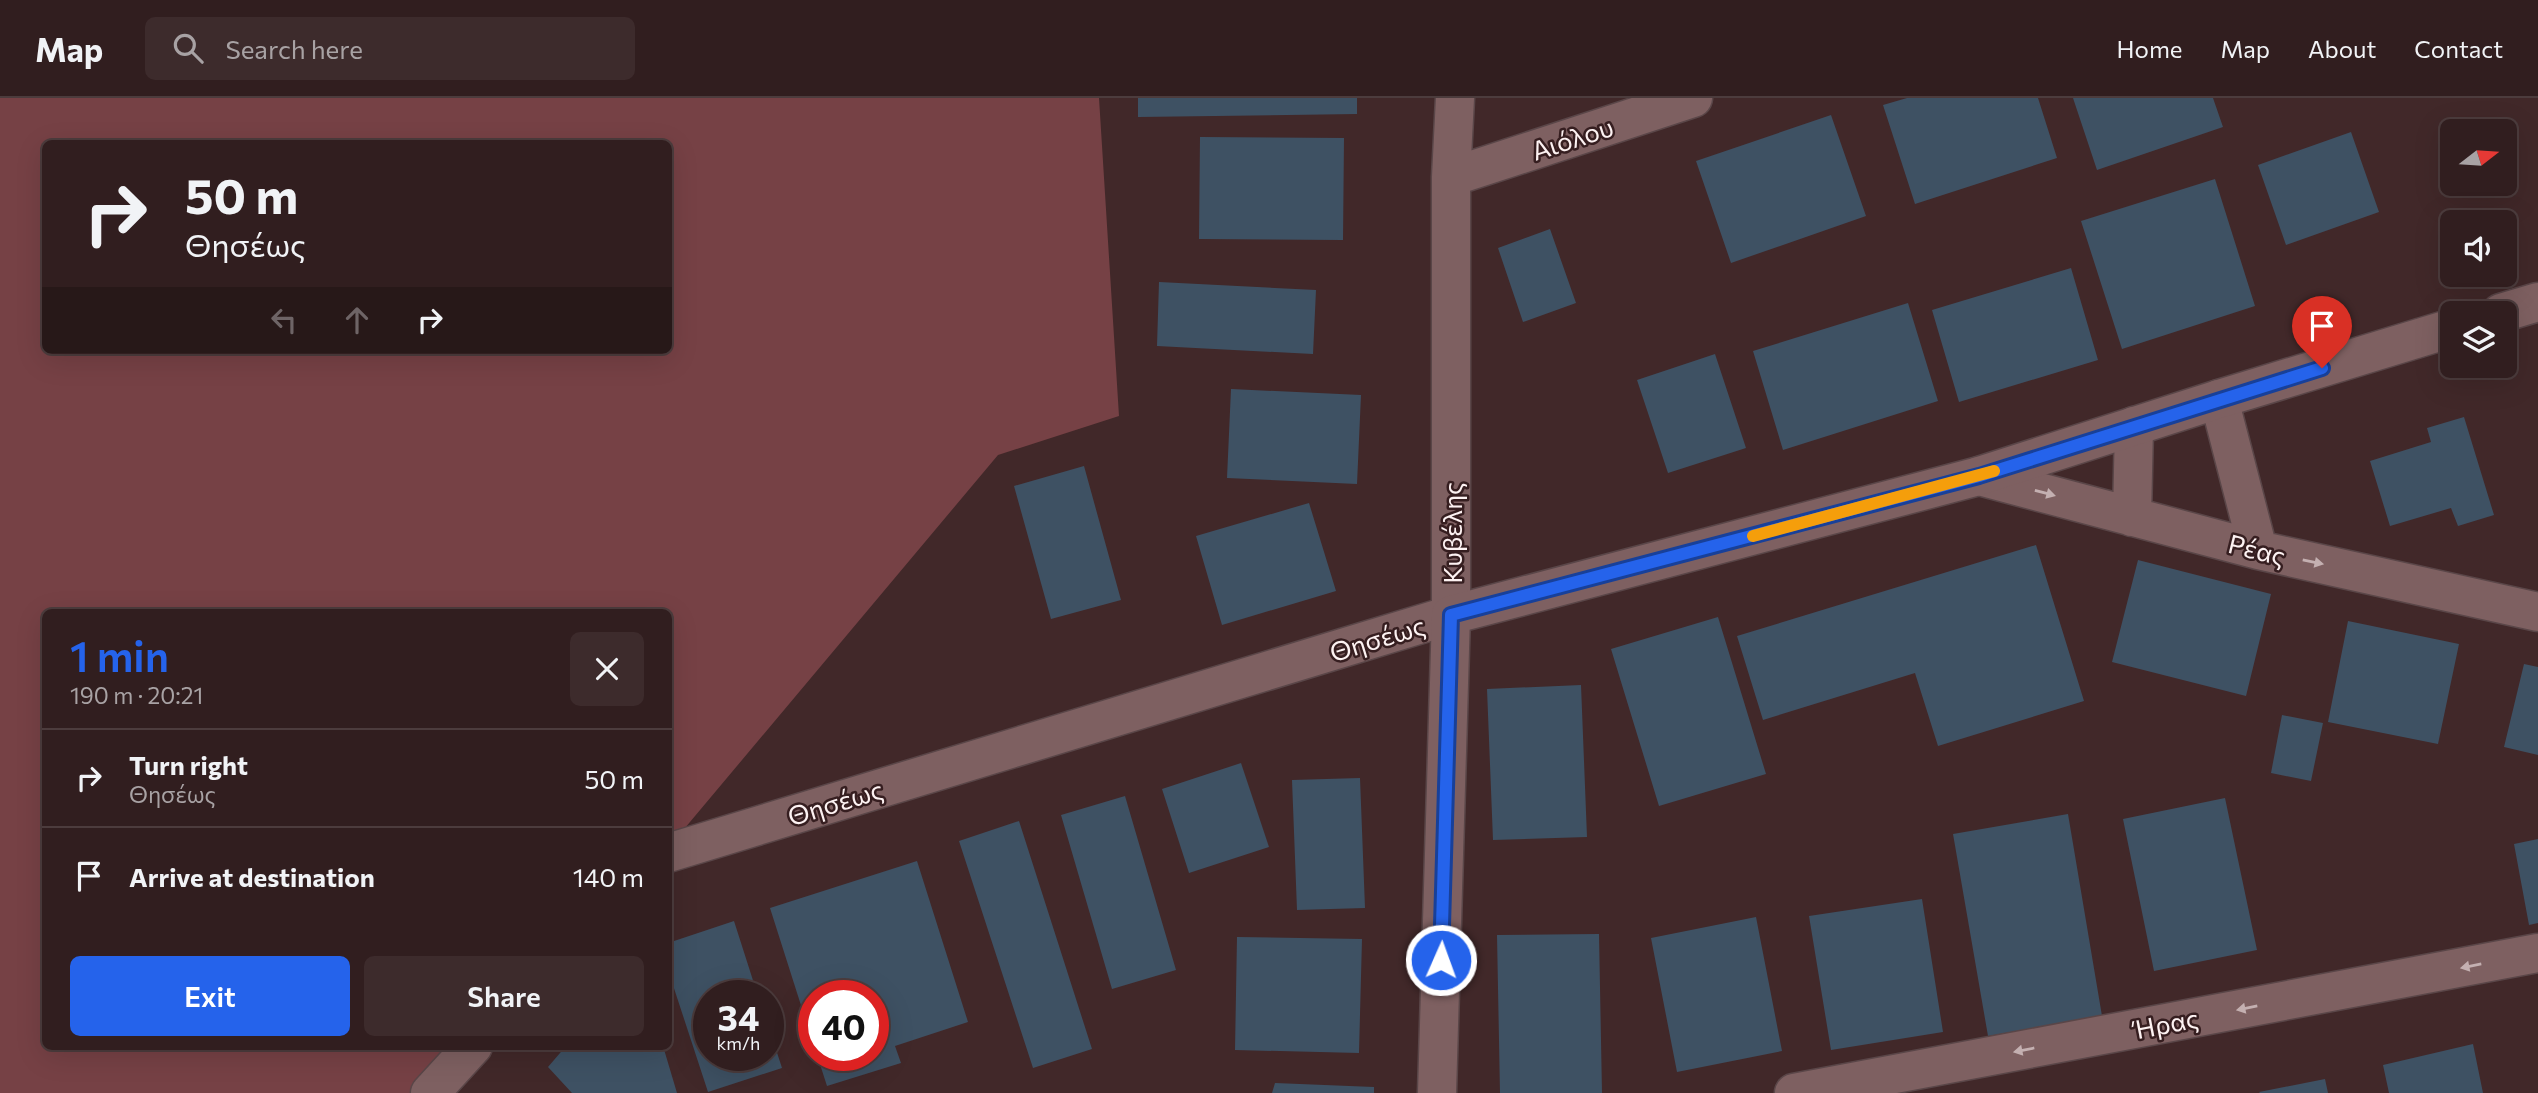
<!DOCTYPE html>
<html lang="en">
<head>
<meta charset="utf-8">
<style>
  body { margin:0; font-family:Commissioner,sans-serif; background:#3d2b2c; color:#f1f3f6; height:100vh; display:flex; flex-direction:column; font-size:26px; white-space:nowrap }
  * { box-sizing:border-box; margin:0 }
  p { font-size:23px; color:#a8a2a4 }
  .icon { flex:none; width:38px; height:38px; fill:none; stroke:currentColor; stroke-width:2; stroke-linecap:round; stroke-linejoin:round }
  .map { position:relative; flex:1; overflow:hidden }
  .panel { position:absolute; left:42px; top:511px; width:630px; height:441px; display:flex; flex-direction:column; background:#311e1f; border-radius:10px; box-shadow:0 7px 28px #0002,0 0 0 2px #4c3c3d }
  .panel>* { flex:none }
  .top-card { position:absolute; left:42px; top:42px; width:630px; height:214px; border-radius:10px; box-shadow:0 7px 28px #0002,0 0 0 2px #4c3c3d; background:#311e1f; color:#f1f3f6; overflow:hidden }
  .needle { width:46px; rotate:73deg }
  .tools { position:absolute; left:2440px; top:21px; display:grid; gap:14px }
  .tools a { display:grid; place-items:center; width:77px; height:77px; border-radius:10px; background:#311e1f; box-shadow:0 7px 28px #0002,0 0 0 2px #4c3c3d; font-size:35px }
  .speed { position:absolute; left:693px; top:882px; display:flex; gap:14px; font-size:35px; font-weight:700; text-align:center }
  .speed>* { display:grid; place-content:center; width:91px; height:91px; border-radius:50%; background:#311e1f; box-shadow:0 7px 28px #0002,0 0 0 2px #4c3c3d; line-height:1 }
  .speed small { font-size:18px; font-weight:400 }
  .speed .limit { border:10px solid #d22; background:#fff; color:#111 }
  .pin { position:absolute; display:grid; place-items:center; width:60px; height:60px; color:#fff; margin:-72px -30px; border-radius:50% 50% 50% 0; rotate:-45deg; box-shadow:0 0 7px #0007 }
  .pin .icon { rotate:45deg }
  .me { position:absolute; width:77px; margin:-38px; rotate:2deg; stroke-linejoin:round; filter:drop-shadow(0 0 5px #0008) }
  .turn { display:flex; align-items:center; gap:24px; height:147px; padding:0 28px; font-size:32px }
  .turn .icon { width:91px; height:91px; stroke-width:2.5 }
  .turn b { display:block; font-size:49px; line-height:60px }
  .lanes { display:flex; align-items:center; height:66px; padding:0 28px; background:#0003; justify-content:center; gap:35px; direction:ltr }
  .lanes .off { opacity:.35 }
  .round { display:grid; place-items:center; flex:none; width:74px; height:74px; border-radius:10px; background:#3d2b2c }
  .head { display:flex; align-items:center; justify-content:space-between; height:119px; padding:0 28px }
  h1 { font-size:42px; font-weight:600; line-height:52px; color:#2563eb }
  .action { display:flex; gap:14px; margin-top:auto; padding:14px 28px }
  .action a { flex:1; height:80px; border-radius:10px; background:#2563eb; color:#fff; font-size:28px; font-weight:600; line-height:80px; text-align:center }
  .action a+a { background:#3d2b2c; color:#f1f3f6 }
  ul { padding:0; list-style:none }
  li { display:flex; align-items:center; gap:21px; height:98px; padding:0 28px; border-top:2px solid #4c3c3d }
  li div { flex:1 }
  li b { display:block; font-size:26px }
  li em { font-style:normal }
  header { display:flex; align-items:center; gap:42px; box-sizing:border-box; height:98px; padding:0 35px; background:#311e1f; border-bottom:2px solid #4c3c3d }
  header strong { font-size:33px }
  nav { display:flex; gap:38px; margin-inline-start:auto; font-size:24px }
  .search { width:490px; height:63px; background:#3d2b2c; display:flex; align-items:center; gap:18px; box-sizing:border-box; padding:0 24px; border-radius:10px; color:#a8a2a4; font-size:26px }
  .map>svg:first-child { display:block }
  .green { fill:#764145; fill-rule:evenodd }
  .building { fill:#3e5163 }
  .lines { fill:none; stroke-linecap:round; stroke-linejoin:round }
  .minor-casing { stroke:#5a4648; stroke-width:41 }
  .tertiary-casing { stroke:#5a4648; stroke-width:41 }
  .minor { stroke:#7e6061; stroke-width:38 }
  .tertiary { stroke:#7e6061; stroke-width:38 }
  .oneway { fill:#c4b0b1 }
  .route-casing { stroke:#184099; stroke-width:18 }
  .route { stroke:#2563eb; stroke-width:12 }
  .slow { stroke:#f59e0b; stroke-width:12 }
  .labels { text-anchor:middle; dominant-baseline:central; stroke-width:5; stroke-linejoin:round; paint-order:stroke }
  .street-label { font-size:26px; fill:#fdf2f2; stroke:#361e20 }
</style>
</head>
<body>
<header>
<strong>Map</strong>
<div class="search"><svg class="icon" aria-label="search" viewBox="0 0 24 24"><circle cx="10" cy="10" r="6"/><path d="M15 15l6 6"/></svg>Search here</div>
<nav><a>Home</a><a>Map</a><a>About</a><a>Contact</a></nav>
</header>
<div class="map">
<svg width="2538" height="995" viewBox="0 0 2538 995">
  <rect width="100%" height="100%" fill="#412829"/>
  <path class="green" d="M0,0H1099L1119,318L998,357L669,749L668,514H46V948L473,949L430,995H0ZM46,46H668V252H46Z"/>
  <path class="building" d="M1138,0H1357V16L1138,19Z
    M1907,0H2038L2057,60L1915,106L1883,7Z
    M2073,0H2213L2223,29L2097,72Z
    M1831,17L1866,118L1731,165L1696,63Z
    M2351,34L2379,114L2286,147L2258,67Z
    M1200,39L1344,40L1343,142L1199,141Z
    M2215,81L2255,208L2122,251L2081,123Z
    M1550,131L1576,205L1523,224L1498,150Z
    M2071,170L2098,262L1959,304L1932,212Z
    M1159,184L1316,192L1313,256L1157,248Z
    M1908,205L1938,303L1783,352L1753,253Z
    M1715,256L1746,350L1668,375L1637,282Z
    M1231,291L1361,297L1357,386L1227,380Z
    M2464,319L2494,417L2458,428L2451,410L2390,428L2370,363L2431,344L2427,330Z
    M1084,368L1121,502L1051,521L1014,388Z
    M1309,405L1336,493L1222,527L1196,438Z
    M2036,447L2084,603L1938,648L1915,575L1763,622L1737,538Z
    M2138,462L2271,496L2246,598L2112,564Z
    M1718,519L1766,676L1659,708L1611,551Z
    M2348,523L2459,546L2438,646L2328,624Z
    M2524,566L2538,569V657L2504,649Z
    M1581,587L1587,739L1493,742L1487,591Z
    M2282,617L2323,625L2311,683L2271,675Z
    M1241,665L1269,749L1189,775L1162,691Z
    M1360,680L1365,810L1297,812L1292,682Z
    M1125,698L1176,872L1112,891L1061,717Z
    M2225,700L2257,852L2154,873L2123,721Z
    M2068,716L2102,918L1988,938L1953,736Z
    M1019,723L1092,951L1033,970L959,743Z
    M2538,741V825L2529,827L2514,746Z
    M917,763L968,924L895,948L901,965L827,988L817,957H873V898H814L813,945L770,810Z
    M1922,801L1943,934L1831,952L1809,818Z
    M1756,819L1782,953L1677,974L1651,840Z
    M734,823L758,898H709V957H768L769,930L782,970L708,994L668,872V845Z
    M1599,836L1602,995H1500L1497,837Z
    M1237,839L1362,841L1359,955L1235,952Z
    M2473,946L2483,995H2389L2383,967Z
    M566,948H663L677,995H572L548,969Z
    M2325,981L2328,995H2260L2259,994Z
    M1275,985L1374,989V995H1272Z"/>
  <g class="lines">
    <defs>
      <path id="minor" d="M1451,79L1693,0
        M2219,301L2258,452
        M1979,378L2258,452L2538,514
        M2132,419L2134,328
        M668,755L1451,517V79L1455,0
        M430,995L473,948
        M1794,995L2538,855"/>
      <path id="tertiary" d="M2501,215L2538,204
        M1437,995L1451,517L1979,378L2219,301L2452,230"/>
    </defs>
    <use href="#minor" class="minor-casing"/>
    <use href="#tertiary" class="tertiary-casing"/>
    <use href="#minor" class="minor"/>
    <use href="#tertiary" class="tertiary"/>
  </g>
  <defs><path id="oneway-solid" d="M-6-.8H1V-3.2L6.5 0L1 3.2V.8H-6Z" transform="scale(1.75)"/></defs>
  <g class="oneway">
    <use href="#oneway-solid" transform="translate(2045 395) rotate(15)"/>
    <use href="#oneway-solid" transform="translate(2313 464) rotate(12)"/>
    <use href="#oneway-solid" transform="translate(2471 868) rotate(169)"/>
    <use href="#oneway-solid" transform="translate(2247 910) rotate(169)"/>
    <use href="#oneway-solid" transform="translate(2024 952) rotate(169)"/>
  </g>
  <g class="lines">
    <defs>
      <path id="route" d="M1441,862L1451,517L1979,378L2322,270"/>
    </defs>
    <use href="#route" class="route-casing"/>
    <use href="#route" class="route"/>
    <path class="slow" d="M1753,438L1994,373"/>
  </g>
  <g class="labels">
    <g class="street-label">
      <text transform="translate(1572 40) rotate(-18)">Αιόλου</text>
      <text transform="translate(1451 435) rotate(-90)">Κυβέλης</text>
      <text transform="translate(2257 451) rotate(14)">Ρέας</text>
      <text transform="translate(1377 540) rotate(-17)">Θησέως</text>
      <text transform="translate(835 704) rotate(-17)">Θησέως</text>
      <text transform="translate(2166 925) rotate(-11)">Ήρας</text>
    </g>
  </g>
</svg>
<div class="tools">
<a><svg class="needle" viewBox="-14 -14 28 28"><path d="M0-13l5 13h-10z" fill="#e53935"/><path d="M0 13l5-13h-10z" fill="#a8a2a4"/></svg></a>
<a><svg class="icon" aria-label="sound" viewBox="0 0 24 24"><path d="M4 9h4l5-4v14l-5-4H4zM17 9q2 3 0 6"/></svg></a>
<a><svg class="icon" aria-label="layers" viewBox="0 0 24 24"><path d="M12 4l9 5-9 5-9-5zM3 14l9 5 9-5"/></svg></a>
</div>
<div class="speed"><div>34<small>km/h</small></div><div class="limit">40</div></div>
<div class="pin" style="left:2322px;top:270px;background:#d93025"><svg class="icon" aria-label="arrive" viewBox="0 0 24 24"><path d="M6 21V4h12l-3 4 3 4H6"/></svg></div>
<svg class="me" style="left:1441px;top:862px" viewBox="-20 -20 40 40"><circle r="17" fill="#2563eb" stroke="#fff" stroke-width="3"/><path d="M0-11L8 9 0 5-8 9z" fill="#fff"/></svg>
<div class="top-card">
<div class="turn"><svg class="icon" aria-label="right" viewBox="0 0 24 24"><path d="M7 20v-9h11M14 6l5 5-5 5"/></svg><div><b>50 m</b>Θησέως</div></div>
<div class="lanes"><svg class="icon off" aria-label="left" viewBox="0 0 24 24"><path d="M17 20v-9H6M10 6l-5 5 5 5"/></svg><svg class="icon off" aria-label="ahead" viewBox="0 0 24 24"><path d="M12 20V5M6 11l6-6 6 6"/></svg><svg class="icon" aria-label="right" viewBox="0 0 24 24"><path d="M7 20v-9h11M14 6l5 5-5 5"/></svg></div>
</div>
<section class="panel">
<div class="head"><div><h1>1 min</h1><p>190 m · 20:21</p></div><a class="round"><svg class="icon" aria-label="close" viewBox="0 0 24 24"><path d="M6 6l12 12M18 6L6 18"/></svg></a></div>
<ul>
<li><svg class="icon" aria-label="right" viewBox="0 0 24 24"><path d="M7 20v-9h11M14 6l5 5-5 5"/></svg><div><b>Turn right</b><p>Θησέως</p></div><em>50 m</em></li>
<li><svg class="icon" aria-label="arrive" viewBox="0 0 24 24"><path d="M6 21V4h12l-3 4 3 4H6"/></svg><div><b>Arrive at destination</b></div><em>140 m</em></li>
</ul>
<div class="action"><a>Exit</a><a>Share</a></div>
</section>
</div>
</body>
</html>
